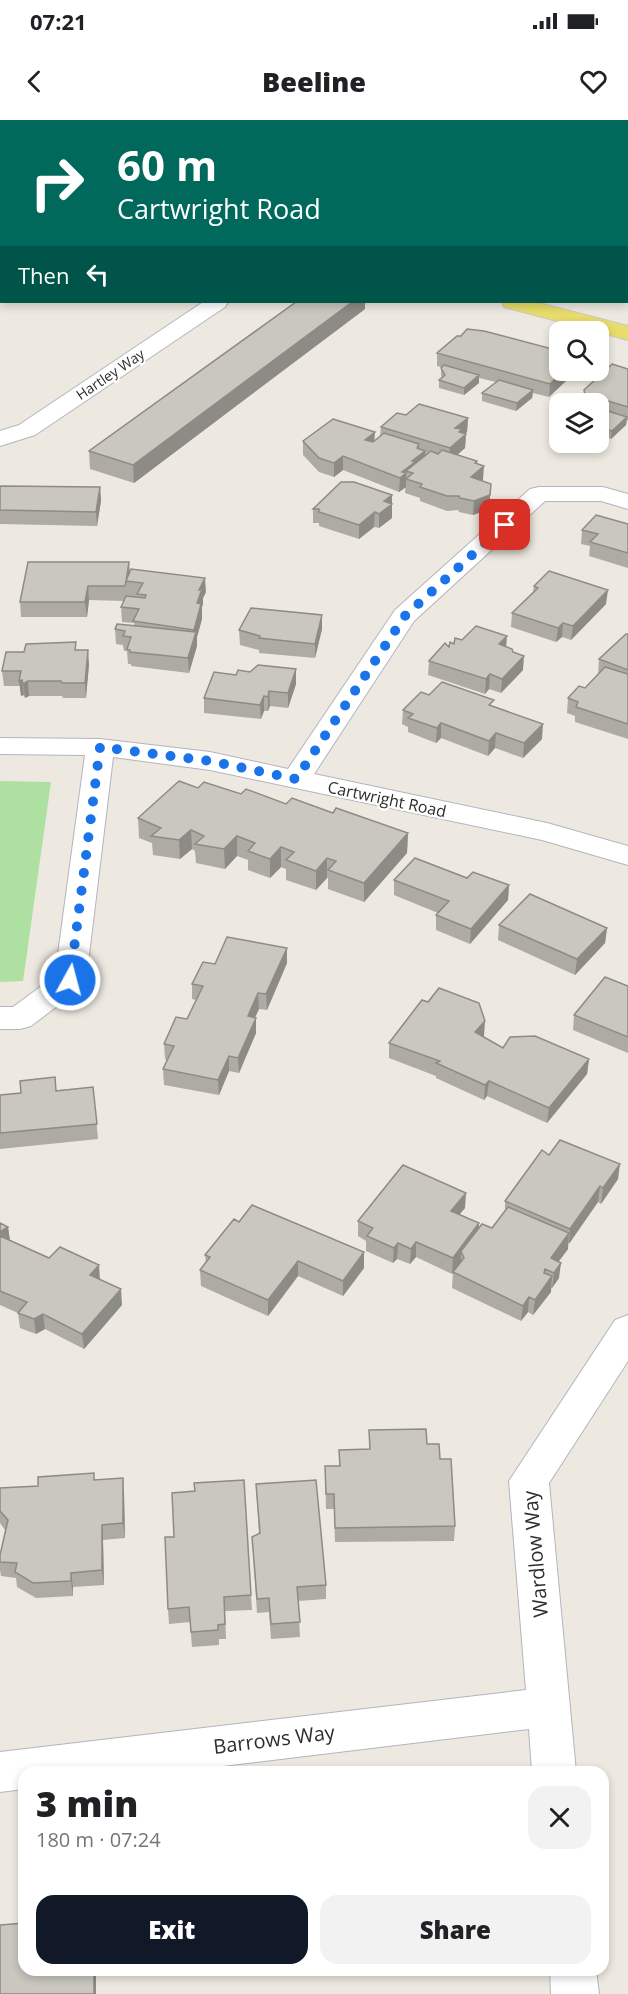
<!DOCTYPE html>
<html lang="en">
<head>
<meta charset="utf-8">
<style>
  body { margin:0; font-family:"Open Sans",sans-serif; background:#f2f2f2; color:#202124; height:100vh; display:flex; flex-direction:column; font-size:22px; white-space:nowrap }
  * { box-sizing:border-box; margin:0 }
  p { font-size:20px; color:#757577 }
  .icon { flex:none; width:33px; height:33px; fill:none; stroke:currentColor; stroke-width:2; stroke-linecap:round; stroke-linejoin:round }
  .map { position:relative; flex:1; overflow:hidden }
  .drawer { position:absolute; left:18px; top:1646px; width:591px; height:210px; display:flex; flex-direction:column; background:#fff; border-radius:18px; box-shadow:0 3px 9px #0003 }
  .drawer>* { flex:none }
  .hud { position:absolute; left:0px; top:0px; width:628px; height:183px; box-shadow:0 3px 9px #0003; background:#00695c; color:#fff; overflow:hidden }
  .fabs { position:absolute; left:549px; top:201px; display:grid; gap:12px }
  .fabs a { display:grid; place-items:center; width:60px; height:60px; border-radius:12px; background:#fff; box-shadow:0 3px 9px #0003; font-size:30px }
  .pin { position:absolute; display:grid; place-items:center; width:51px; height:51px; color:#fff; margin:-26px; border-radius:12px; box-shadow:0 3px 9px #0006 }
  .me { position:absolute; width:66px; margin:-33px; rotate:7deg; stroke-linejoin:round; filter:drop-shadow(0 0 4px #0008) }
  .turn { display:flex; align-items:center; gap:21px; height:126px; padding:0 18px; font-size:27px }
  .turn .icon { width:78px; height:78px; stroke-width:2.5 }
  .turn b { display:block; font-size:42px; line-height:51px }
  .then { display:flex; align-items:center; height:57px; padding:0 18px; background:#0003; gap:12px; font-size:22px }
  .round { display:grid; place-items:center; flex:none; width:63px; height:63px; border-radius:18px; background:#f2f2f2 }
  .headline { display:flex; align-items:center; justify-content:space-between; height:102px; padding:0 18px }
  h1 { font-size:36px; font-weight:800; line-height:45px }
  .primary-button { display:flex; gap:12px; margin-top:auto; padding:12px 18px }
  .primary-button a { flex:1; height:69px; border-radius:18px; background:#111827; color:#fff; font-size:24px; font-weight:800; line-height:69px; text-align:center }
  .primary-button a+a { background:#f2f2f2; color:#202124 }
  .status { display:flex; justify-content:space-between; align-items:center; height:42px; padding:0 30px; background:#fff; direction:ltr }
  .status svg { height:16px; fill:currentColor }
  header { display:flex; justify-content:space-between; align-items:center; height:78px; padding:0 18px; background:#fff; font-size:27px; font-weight:800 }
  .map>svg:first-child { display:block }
  .green { fill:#ade0a1 }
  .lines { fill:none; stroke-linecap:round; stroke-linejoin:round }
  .minor-casing { stroke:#b3b4bf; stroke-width:2 }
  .primary-casing { stroke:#c8c8c8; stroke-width:2 }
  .minor { fill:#fff; fill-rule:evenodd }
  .primary { fill:#e8dc6a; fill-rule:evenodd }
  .wall { fill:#adaba3 }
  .shaded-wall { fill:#8d8b85 }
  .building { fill:#c9c7be; stroke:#8d8b85; stroke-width:1.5 }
  .route { stroke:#1a73e8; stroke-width:10; stroke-dasharray:0 18 }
  .labels { text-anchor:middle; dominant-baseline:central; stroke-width:4.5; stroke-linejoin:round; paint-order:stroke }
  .far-street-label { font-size:14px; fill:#2d2d2d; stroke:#fff }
  .street-label { font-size:16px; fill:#2d2d2d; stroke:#fff }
  .near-street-label { font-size:20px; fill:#2d2d2d; stroke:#fff }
</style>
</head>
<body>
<div class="status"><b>07:21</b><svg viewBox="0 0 49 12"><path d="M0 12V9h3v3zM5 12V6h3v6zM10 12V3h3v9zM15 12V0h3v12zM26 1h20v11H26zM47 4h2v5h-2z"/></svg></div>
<header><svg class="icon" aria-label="back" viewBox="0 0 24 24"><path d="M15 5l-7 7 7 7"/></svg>Beeline<svg class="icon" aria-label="heart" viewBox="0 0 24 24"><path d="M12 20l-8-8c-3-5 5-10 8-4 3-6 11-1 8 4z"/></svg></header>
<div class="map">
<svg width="628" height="1874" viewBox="0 0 628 1874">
  <rect width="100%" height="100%" fill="#ede9e0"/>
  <path class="green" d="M0,661L51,662L23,861L0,862Z"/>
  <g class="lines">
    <defs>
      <path id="minor" d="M478,0H501L502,2H479Z
        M583,0H603L582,2Z
        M203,182H228L225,187L35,315L0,326V311L19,305Z
        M539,367H603L628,374V389L601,381H545L414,501L314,654L547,703L628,726V745L542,720L210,650L113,637L86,860L81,868L31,906L20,909H0V887H13L55,856L85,635L0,634V618L100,619L210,632L288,649L395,490L530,369Z
        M628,1195V1241L549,1363L576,1652H532L529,1609L173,1652H24V1669L0,1672V1632L526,1570L509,1361L615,1200Z
        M550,1850H596L599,1874H551Z"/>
      <path id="primary" d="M81,0H102L103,2H82Z
        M0,23L2,24V36L0,35Z
        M627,144H628V156H627Z
        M502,182H535L628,206V220L504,187Z"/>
    </defs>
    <use href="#minor" class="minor-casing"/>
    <use href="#primary" class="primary-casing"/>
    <use href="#minor" class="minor"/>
    <use href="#primary" class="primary"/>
  </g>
  <path class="wall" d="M365,189L134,363L90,349L89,331Z
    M560,231L549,277L533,273L532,278L516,291L482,281V273L496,262L479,258V263L464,275L439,268V260L442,258L441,255V247L437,246V233Z
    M628,249V301L627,300L626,305L611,319L598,315V284L583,283L584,270Z
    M406,295L468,298L467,312L465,313L466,314L465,328L457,335L477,344L483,360L482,361L491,364L489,389L473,395L459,392L458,390L447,391L420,381V378L405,373L406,362V367L399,372L343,350L334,357L319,352L303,335V321H374L380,316L381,307Z
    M0,366L100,367L101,381L97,406L0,404Z
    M392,375V398L379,408L374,407L359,419L319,406V403H313V389Z
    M628,404V448L589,436L590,426L581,424L582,410Z
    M129,442V453L206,472L203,478V484L202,487V499L197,517V526L189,553L131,546V544H128L127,531H124L123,525L116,524L115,509L134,505V503L122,502L121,487L124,481L89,480L87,497H21L20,482Z
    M534,466L606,484L571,520L562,517L556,522L511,507L512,493L533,472Z
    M322,495V509L315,538L259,533V530L240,525L239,510Z
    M628,514V619L575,602V596L567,593L568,578L585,568L598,554L599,539Z
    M462,520L506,527L513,532L523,550L501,573L489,569L485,574L428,555L429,541L449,527Z
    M76,522V530L89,544L86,578H63L62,576H29L25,578L24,575L21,576L20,566H4L2,551L24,532Z
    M296,549V564L288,588L270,586L268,591H264L261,599L204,593V578L236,555L250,552Z
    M429,575L493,586L542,619L523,638L495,628L488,636L441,618L436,623L408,612V607L402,604L403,590Z
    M198,668L241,674L286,684L333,693L408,713L407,733L364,782L328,769V758H327L316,770L286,760V749L281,747L270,758L248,750V740L237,736L225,749L196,743L195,731L192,729L180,739L153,735L152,723L139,718L138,698Z
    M467,758L509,765L508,780L470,824L436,810V795L438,793L394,775V760Z
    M499,805L607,808L605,823L575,855L498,820Z
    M287,843L267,890L259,889L255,898H256V913L239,953L229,951L219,975L164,965L163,949L167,940L165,939L164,924L187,899L196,880L192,879V864L215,844Z
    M628,866V933L573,910L574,895Z
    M484,917L503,928L589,939L587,954L547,1003L487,976L484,980L436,958V956L389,938V923Z
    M93,967L98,1019L0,1029V975Z
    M549,1035L618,1059L601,1084L598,1082L568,1124V1129L558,1142L559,1158L552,1168H551V1172L533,1195L528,1192L521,1201L452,1168L453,1152L461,1142L452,1154L416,1137L410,1144L397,1139L393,1143L366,1131V1121L358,1116V1101L465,1088L459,1094L479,1103V1108H492L505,1091V1081Z
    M239,1102L364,1148L343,1176L298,1156L268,1196L201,1166L200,1150L206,1143L205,1135Z
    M0,1103L8,1107L10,1120L49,1138L100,1160L122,1185L84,1229L45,1209L36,1214L20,1208L18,1193L0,1185Z
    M369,1310L427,1324L440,1339L455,1406L454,1421L335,1422L334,1389H326L325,1346H339V1330L369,1329Z
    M94,1360L124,1373L125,1418L103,1420L104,1465L73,1467V1476L36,1478L17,1467L16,1458L1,1456L0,1450V1435L5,1410L0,1403V1368L38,1366Z
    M194,1363L251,1475L252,1490L225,1491L226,1519H219V1525L192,1527L190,1502L169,1504L168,1489L174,1417L195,1371Z
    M256,1364L326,1465V1479L298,1481L300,1517L271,1519L269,1492L257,1493L252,1417L259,1414Z"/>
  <path class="shaded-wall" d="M352,182H365V189L134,363L133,345Z
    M564,250H578L549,277L550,264Z
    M479,255V263L464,275V268Z
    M533,270L532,278L516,291L517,283Z
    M627,297L626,305L611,319L612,311Z
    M468,298L467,312L462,316L466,314L465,328L449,342L450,328L455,308Z
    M375,312L374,326L365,320Z
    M419,324L418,336L425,331V345L413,353L406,351V367L399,372L400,358L402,352Z
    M343,336V350L334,357V343Z
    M477,341L476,353L484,346L483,360L470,371L471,357L475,343Z
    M491,364L489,389L473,395L474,381Z
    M100,367L101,381L97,406L96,392Z
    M392,375V398L379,408V394L384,381Z
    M375,392L374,407L359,419V405Z
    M129,442L130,457L126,461Z
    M205,458L206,472L203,478V484L202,487V499L197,517V526L189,553L188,538L194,519V510L197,483L199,470Z
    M88,466L89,480L87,497L85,482Z
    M608,470L606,484L571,520L573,506Z
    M322,495V509L315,538V524Z
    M563,503L562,517L556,522L558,508Z
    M507,516L506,530L499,524Z
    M88,530L89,544L86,578L85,563Z
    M524,536L523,550L501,573L502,559Z
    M296,549V564L288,588V573Z
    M490,554L489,569L485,574L486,559Z
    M22,560L24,575L21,576L19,561Z
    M28,561L29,576L25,578L23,564Z
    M269,571L270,586L268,591V577Z
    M264,576V591L261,599L260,585Z
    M441,603V618L436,623L437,608Z
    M543,604L542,619L523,638L524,623Z
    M496,613L495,628L488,636L489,621Z
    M191,710L192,729L180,739L179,720Z
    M408,713L407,733L364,782V763Z
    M237,716V736L225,749L224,729Z
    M281,727V747L270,758V739Z
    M327,738V758L316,770V751Z
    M509,765L508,780L470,824L471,809Z
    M607,808L605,823L575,855L577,839Z
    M287,828V843L267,890L266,874Z
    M258,873L259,889L248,911V896Z
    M256,898V913L239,953L238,938Z
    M485,901L484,916L474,927L475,912Z
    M229,936V951L219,975L218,960Z
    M589,939L587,954L547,1003L549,988Z
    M489,961L487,976L484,980L485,965Z
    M620,1044L618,1059L601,1084L603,1068Z
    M600,1066L598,1082L569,1124L570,1109Z
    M466,1073L465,1088L450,1106L451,1091Z
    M479,1103L478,1118L461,1131V1142L452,1154L453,1138Z
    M8,1107L10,1122L0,1129V1112Z
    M569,1113L568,1129L551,1152V1138Z
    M416,1122V1137L410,1144L411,1129Z
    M398,1123L397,1139L393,1143L394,1128Z
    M364,1132V1148L343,1176V1161Z
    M298,1141V1156L268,1196V1180Z
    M561,1143L559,1158L552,1168L554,1153Z
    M99,1145L100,1160L90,1155Z
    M552,1156L551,1172L533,1195L535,1180Z
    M121,1169L122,1185L84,1229L82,1214Z
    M529,1177L528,1192L521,1201L523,1186Z
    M43,1194L45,1209L36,1214L34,1199Z
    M123,1358L124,1373L125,1418L123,1403Z
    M102,1405L103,1420L104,1465L102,1450Z
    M71,1453L73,1467V1476L71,1461Z
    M94,1850H96V1874H94Z"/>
  <path class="building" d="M296,182H352L133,345L89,331Z
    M467,209L484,211L560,231V250H564L550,264L437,233L457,216H461Z
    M612,244L628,249V287L585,274L584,270Z
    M444,245L479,255L464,268L439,260L445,255L441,248Z
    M499,260L533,270L517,283L482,273Z
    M419,284L468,298L455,308L462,309L459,312L466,314L450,328L381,307L397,293L406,295Z
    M598,288L627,297L612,311L598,307Z
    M333,299L375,312L365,320L373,322L384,313L419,324L417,328L425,331L412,341L415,342L402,352L406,353L400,358L343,336L334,343L319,338L303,321Z
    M442,330L477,341L475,343L484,346L471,357L491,364L490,375L474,381L460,378L459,376H447L420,367L422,364L406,359L413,353L406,351L431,331L438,334Z
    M341,362H354L392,375L384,381L392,384L379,394L375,392L359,405L319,392V389H313Z
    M0,366L100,367L96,392L0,390Z
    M596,395L628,404V433L590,422L598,414L582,410Z
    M28,442H129L126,461L131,449L205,458L199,470L202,469L197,483L201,484L194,510L133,501L139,489L121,487L126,476L145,478L146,475L137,474L143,463L126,461L125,466H88L85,482H20Z
    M549,451L608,470L573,506L563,503L558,508L512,493L538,468L534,466Z
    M251,488L322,495L315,524L259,518L260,516L239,510Z
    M117,504L196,512L188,538L130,532V530L127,529L131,517L123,516L125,511L115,509Z
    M476,506L507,516L499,524L512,529L513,532L524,536L502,559L490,554L486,559L429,541L445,523L449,527L450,522L454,524L455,518L462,520Z
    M626,514H628V550L599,539Z
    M76,522L75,530H88L85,563H62L61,561H28L23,564L22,560L19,561L21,551H2L6,532H24L26,524Z
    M258,545L296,549L288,573L269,571L268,577L264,576L260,585L204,578L214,552L236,555L238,550L250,552Z
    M605,547L628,554V604L576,587L578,582L568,578L579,566L585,568Z
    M442,562L494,580L489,585L543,604L524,623L496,613L489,621L441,603L437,608L408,598L413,594L403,590L421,572L429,575Z
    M179,661L198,668L204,662L241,674L246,669L286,684L292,678L333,693L336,688L408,713L364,763L328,750L336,741L327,738L316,751L286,740L294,732L281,727L270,739L248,731L255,723L237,716L224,729L195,724L204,716L191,710L179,720L151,716L161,708L138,698Z
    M415,738L467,758L473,752L509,765L471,809L436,795L449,781L394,760Z
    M530,774L607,808L577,839L499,805Z
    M227,817L287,828L266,874L258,873L248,896L256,898L238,938L229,936L218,960L163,949L174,926L164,924L176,897L187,899L203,866L192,864L203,842L215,844Z
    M605,857L628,866V917L574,895Z
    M439,868L479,883L485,901L475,912L503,928L510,917L535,916L589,939L549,988L489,961L485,965L436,943L440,941L389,923L422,880L428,882Z
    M55,957L56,971L93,967L97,1004L0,1013V975L21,973L20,961Z
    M560,1020L620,1044L603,1068L600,1066L570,1109L505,1081L542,1030L549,1035Z
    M403,1045L466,1073L451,1091L479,1103L453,1138L416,1122L411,1129L398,1123L394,1128L367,1116L373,1108L358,1101Z
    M252,1085L364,1132L343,1161L298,1141L268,1180L200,1150L210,1137L205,1135L234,1099L239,1102Z
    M508,1087L569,1113L551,1138L561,1143L554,1153L545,1149L544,1153L552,1156L535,1180L529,1177L523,1186L453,1152L464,1138L461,1131L482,1104L492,1108Z
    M0,1103L8,1107L0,1112Z
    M0,1116L49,1138L60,1127L99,1145L90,1155L121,1169L82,1214L43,1194L34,1199L18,1193L27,1182L0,1171Z
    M426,1309L427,1324H439L440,1339H451L455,1406L335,1408L334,1374H326L325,1346H340L339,1330L370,1329L369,1310Z
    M94,1353V1360L123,1358V1403L102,1405V1450L71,1453V1461L33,1463L15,1452L17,1443L0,1442V1435L8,1400L0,1391V1368L38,1366V1357Z
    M244,1360L251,1475L224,1477L225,1504L218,1505V1510L191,1512L189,1487L168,1489L165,1417H174L172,1373L195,1371L194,1363Z
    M316,1360L326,1465L297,1467L300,1502L271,1504L269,1478L257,1479L252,1417L260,1413L256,1364Z
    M24,1803V1850H94V1874H0V1805Z"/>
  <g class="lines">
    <path class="route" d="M70,860L100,627L210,641L296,659L405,496L505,405"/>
  </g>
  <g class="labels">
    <g class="far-street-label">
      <text transform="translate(110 254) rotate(-34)">Hartley Way</text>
    </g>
    <g class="street-label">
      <text transform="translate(387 679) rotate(12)">Cartwright Road</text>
    </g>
    <g class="near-street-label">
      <text transform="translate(535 1434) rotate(-95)">Wardlow Way</text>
      <text transform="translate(274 1619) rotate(-7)">Barrows Way</text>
    </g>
  </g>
</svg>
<div class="fabs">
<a><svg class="icon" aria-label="search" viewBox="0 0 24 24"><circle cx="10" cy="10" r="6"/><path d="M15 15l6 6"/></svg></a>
<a><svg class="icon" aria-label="layers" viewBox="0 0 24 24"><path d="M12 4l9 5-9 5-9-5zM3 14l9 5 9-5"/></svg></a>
</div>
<div class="pin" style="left:505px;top:405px;background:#d93025"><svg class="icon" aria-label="arrive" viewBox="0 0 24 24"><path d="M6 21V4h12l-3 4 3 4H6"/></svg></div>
<svg class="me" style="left:70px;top:860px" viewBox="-20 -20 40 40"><circle r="17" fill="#1a73e8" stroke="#fff" stroke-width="3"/><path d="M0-11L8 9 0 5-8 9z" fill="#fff"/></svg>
<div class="hud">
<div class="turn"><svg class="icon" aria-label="right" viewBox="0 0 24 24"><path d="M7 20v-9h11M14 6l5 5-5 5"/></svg><div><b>60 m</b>Cartwright Road</div></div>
<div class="then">Then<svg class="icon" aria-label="left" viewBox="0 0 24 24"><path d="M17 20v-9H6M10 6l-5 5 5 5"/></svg></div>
</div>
<section class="drawer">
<div class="headline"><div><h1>3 min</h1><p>180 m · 07:24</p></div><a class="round"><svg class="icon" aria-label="close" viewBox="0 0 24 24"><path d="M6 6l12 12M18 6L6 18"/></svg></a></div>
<div class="primary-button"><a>Exit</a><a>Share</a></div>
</section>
</div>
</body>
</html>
